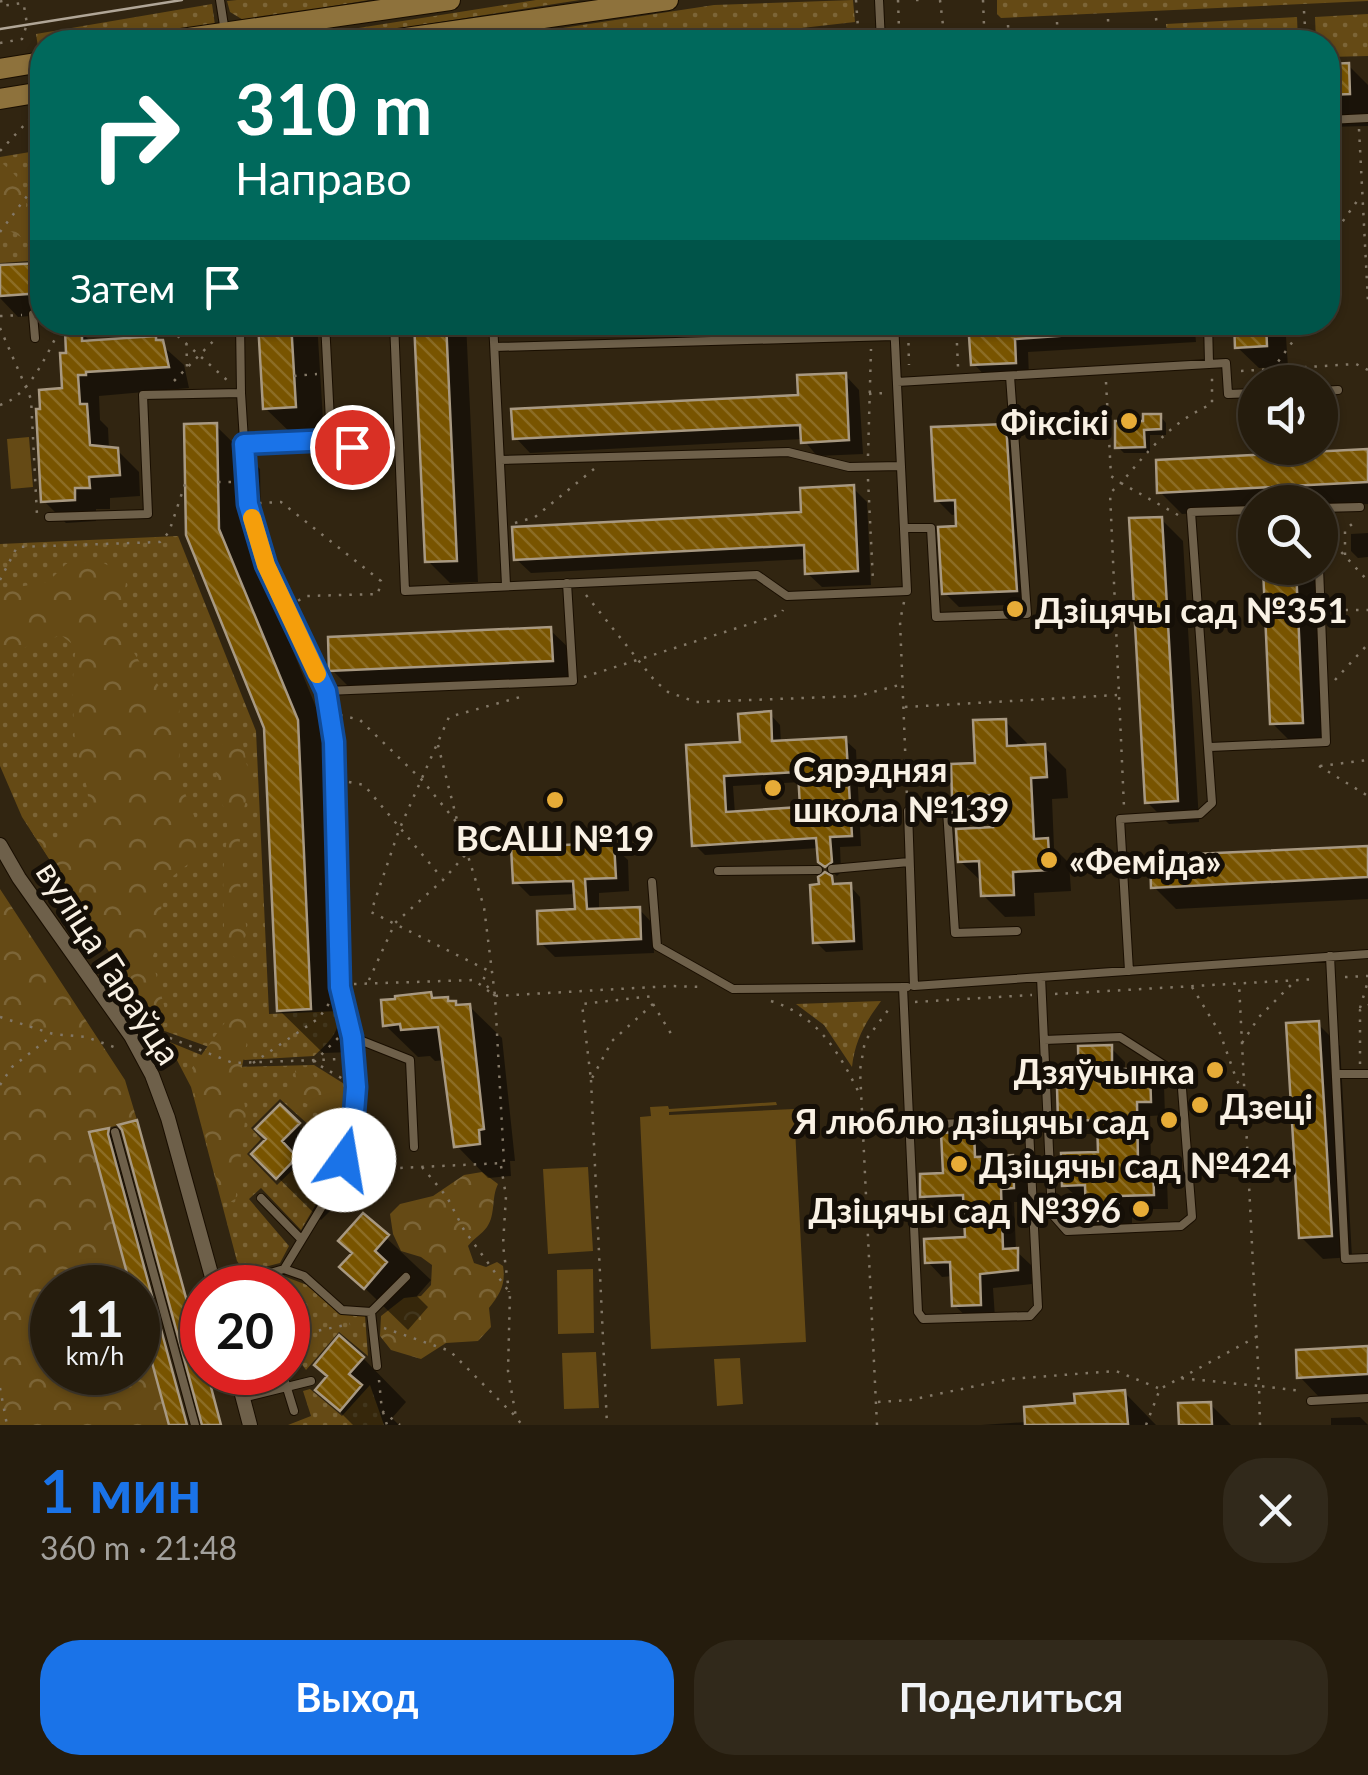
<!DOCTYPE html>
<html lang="ru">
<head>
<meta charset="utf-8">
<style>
  body { margin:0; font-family:Lato,sans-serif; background:#31291b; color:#f1f3f6; height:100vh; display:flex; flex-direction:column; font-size:38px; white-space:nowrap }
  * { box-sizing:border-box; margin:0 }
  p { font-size:32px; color:#a3a19d }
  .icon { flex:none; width:55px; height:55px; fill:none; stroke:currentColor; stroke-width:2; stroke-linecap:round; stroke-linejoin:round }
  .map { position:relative; height:1425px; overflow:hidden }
  .sheet { display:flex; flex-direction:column; background:#251c0d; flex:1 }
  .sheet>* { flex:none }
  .hud { position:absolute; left:30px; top:30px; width:1310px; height:305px; border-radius:40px; box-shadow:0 2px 8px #0004,0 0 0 2px #423a2e; background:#00695c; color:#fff; overflow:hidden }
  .tools { position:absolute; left:1238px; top:365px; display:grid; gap:20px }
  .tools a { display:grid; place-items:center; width:100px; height:100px; border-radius:50%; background:#251c0d; box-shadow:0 2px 8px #0004,0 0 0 2px #423a2e; font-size:50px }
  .speed { position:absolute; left:30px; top:1265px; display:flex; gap:20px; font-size:50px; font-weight:700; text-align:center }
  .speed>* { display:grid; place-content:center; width:130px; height:130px; border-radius:50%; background:#251c0d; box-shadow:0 2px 8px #0004,0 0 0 2px #423a2e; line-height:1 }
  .speed small { font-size:25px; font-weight:400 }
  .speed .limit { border:15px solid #d22; background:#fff; color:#111 }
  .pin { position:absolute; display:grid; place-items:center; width:85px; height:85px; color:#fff; margin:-42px; border:5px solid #fff; border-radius:50%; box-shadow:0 2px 10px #0007 }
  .me { position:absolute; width:110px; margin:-55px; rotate:13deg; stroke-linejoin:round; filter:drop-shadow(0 0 8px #0008) }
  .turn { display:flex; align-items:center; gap:35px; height:210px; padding:0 40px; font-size:45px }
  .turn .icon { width:130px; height:130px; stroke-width:2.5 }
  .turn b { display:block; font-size:70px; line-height:85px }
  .then { display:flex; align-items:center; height:95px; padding:0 40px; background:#0003; gap:20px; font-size:38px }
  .round { display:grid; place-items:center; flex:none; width:105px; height:105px; border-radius:40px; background:#31291b }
  .overview { display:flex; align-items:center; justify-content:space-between; height:170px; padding:0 40px }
  h1 { font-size:60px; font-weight:700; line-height:75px; color:#1a73e8 }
  .primary-button { display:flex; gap:20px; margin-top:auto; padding:20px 40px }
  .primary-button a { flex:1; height:115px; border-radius:40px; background:#1a73e8; color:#fff; font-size:40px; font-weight:700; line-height:115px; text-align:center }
  .primary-button a+a { background:#31291b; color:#f1f3f6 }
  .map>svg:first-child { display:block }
  .grass { fill:url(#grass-dots) }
  .forest { fill:url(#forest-crowns) }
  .pitch { fill:#654a15 }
  .shadow { fill:#0007; fill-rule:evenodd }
  .building { fill:url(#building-back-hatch); stroke:#a89982; stroke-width:2.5; fill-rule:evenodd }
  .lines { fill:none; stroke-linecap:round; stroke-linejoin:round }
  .service-casing { stroke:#190e00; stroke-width:10 }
  .minor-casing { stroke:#190e00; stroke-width:16 }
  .secondary-casing { stroke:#190e00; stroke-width:22 }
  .path { stroke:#837867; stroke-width:2.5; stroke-dasharray:2.5 8; stroke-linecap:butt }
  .service { stroke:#6e604a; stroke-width:8 }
  .minor { stroke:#6e604a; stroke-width:14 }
  .secondary { stroke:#8e723c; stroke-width:20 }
  .tram { stroke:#b0a697; stroke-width:2.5 }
  .route-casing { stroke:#114b97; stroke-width:25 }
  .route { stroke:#1a73e8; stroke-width:18 }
  .slow { stroke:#f59e0b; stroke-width:18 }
  .poi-dot { fill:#e7ac37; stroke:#150f07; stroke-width:4 }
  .labels { text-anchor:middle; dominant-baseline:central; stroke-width:10; stroke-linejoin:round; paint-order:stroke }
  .poi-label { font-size:35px; font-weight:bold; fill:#f9f1e4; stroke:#150f07; text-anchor:start }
  .street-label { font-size:35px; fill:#f9f1e4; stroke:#150f07 }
</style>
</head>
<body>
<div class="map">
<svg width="1368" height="1425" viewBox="0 0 1368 1425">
  <defs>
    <pattern id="grass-dots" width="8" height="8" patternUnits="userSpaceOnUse" patternTransform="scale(2.5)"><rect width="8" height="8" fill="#654a15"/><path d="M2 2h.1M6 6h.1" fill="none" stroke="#7c6537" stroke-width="1.8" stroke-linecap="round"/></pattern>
    <pattern id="forest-crowns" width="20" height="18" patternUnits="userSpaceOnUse" patternTransform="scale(2.5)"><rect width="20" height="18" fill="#654a15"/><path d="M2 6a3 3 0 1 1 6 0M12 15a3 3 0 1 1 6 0" fill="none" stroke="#7c6537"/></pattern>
    <pattern id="building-back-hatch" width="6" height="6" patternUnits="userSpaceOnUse" patternTransform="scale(2.5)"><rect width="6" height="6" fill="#785400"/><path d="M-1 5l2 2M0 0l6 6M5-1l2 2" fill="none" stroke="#8c6d25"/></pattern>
  </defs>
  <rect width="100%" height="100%" fill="#312511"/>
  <path class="grass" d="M237,0H369L245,21L230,12L227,1Z
    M536,0H580L313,42H270Z
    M853,0L855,22L676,42H470L714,5Z
    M997,0H1368V1L1001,18L997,14Z
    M212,4L215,25L105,42H42V52L39,53L36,34Z
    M1368,14V56L1328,57V42H1316L1315,17Z
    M1297,17L1298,42H1168L1166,24Z
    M42,150V260L0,263V157Z
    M178,536L256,731L269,1014L339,1011C341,1032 328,1043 314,1056L245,1060L159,1029L22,817L0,766V544Z
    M881,1001C865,1023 855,1040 852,1067L824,1025L796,1004Z
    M167,1041L231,1067L314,1065L346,1085L345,1120L332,1136L320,1121L311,1127L280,1099L251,1128L261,1139L247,1154L277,1185L309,1154L327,1173L326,1187L301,1230L261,1188L249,1199L289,1246L280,1263L245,1272L237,1261L191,1087Z
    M286,1277L307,1285L340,1314L365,1316L368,1356L339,1332L306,1370L295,1355L288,1357V1288L248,1286Z
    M370,1385L384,1425H288L311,1416L303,1391L310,1389L342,1416Z"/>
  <path class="forest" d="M3,164C19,178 28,186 26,207L34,210L39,218L32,235L23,238L4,228L0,231V168Z
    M100,561L127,576L119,628L142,666L179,709L181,733L178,775L198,826L202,853L163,884L159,938L152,959L168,1021H154L127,973L107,948L30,829L35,824L45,827L50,842C64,836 80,827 86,812C94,791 77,763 75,742C73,710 71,678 76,647L61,635L9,653L0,650V590L48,582L66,564Z
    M231,739L243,744L250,782L241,822L238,870L247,932L237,959L232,956L224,927L223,871L228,829L215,769L223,742Z
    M0,889L125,1080L137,1120L89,1133L131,1287L52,1288V1372H138V1311L169,1425H0Z
    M234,1010H242L247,1019L249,1031L240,1077L246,1113L235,1203L221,1198L189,1072Z
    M299,1068H310L315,1078L327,1077L342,1094V1111L336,1124L325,1121C317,1102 299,1102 282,1096L279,1090L285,1087L295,1090L297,1084L295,1071Z
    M482,1172L498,1184C491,1198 496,1214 487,1227C482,1234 473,1239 468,1246L474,1263L486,1267L497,1262L503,1266C506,1284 500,1294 489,1308L491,1327L478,1341L446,1343L421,1359L391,1350L380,1336L381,1316L404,1298L421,1296L431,1285L432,1265L421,1257L401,1251L393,1234L390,1214L400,1204L433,1196L464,1175Z"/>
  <path class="pitch" d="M29,437L33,487L11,489L7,439Z
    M776,1102L777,1105L669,1112V1115L794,1109L806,1342L651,1349L640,1117L651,1116L650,1107L668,1106L669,1109Z
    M588,1167L593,1251L548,1254L543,1169Z
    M593,1269L594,1333L558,1334L557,1270Z
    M596,1352L599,1408L564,1409L562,1353Z
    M740,1358L743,1404L717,1406L714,1359Z"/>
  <path class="shadow" d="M1348,65L1368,85V126L1328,127V66Z
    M42,265V315L18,317L0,298L1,268Z
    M260,322H317L324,436L295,437L265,408Z
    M416,322H466L478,582L450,583L428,561Z
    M515,322H710L524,332Z
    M816,322H870L871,332L827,334Z
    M971,322H1194L1196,342L1028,352L1029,376L988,379L974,364Z
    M1236,322H1285L1288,367L1259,368L1237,347Z
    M81,332L92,343L155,339L184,365L189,388L99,396L100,420L108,428L109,449L117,450L139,472L140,496L110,498V509H96V521L66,523L44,501L68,355Z
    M845,375L859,390L863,454L817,456L803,439L530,453L516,438L801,397Z
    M1160,416L1166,423V435H1150V453H1124L1118,447L1146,423Z
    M216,426L260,469L262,575L340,766L353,1052L323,1053L279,1010L267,727L189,534Z
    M1005,426L1019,441L1030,604L959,607L945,593L958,529V514L952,515L937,500Z
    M1368,452V504L1320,506V502H1255V510L1182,514L1160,492Z
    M853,488L867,502L871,585L822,587L807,573V559L531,573L516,559L804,515Z
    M1161,519L1183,541L1199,822L1169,824L1147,802Z
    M1368,533V557L1358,558L1351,551V534Z
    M1266,568H1316L1324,744L1294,745L1272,723Z
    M550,630L572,651L573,682L354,692L332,670Z
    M770,714L780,725L781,743L845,740L856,750L861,846L840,847L841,872L837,876L820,861L819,848L705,855L694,844L689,748L743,745ZM801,782L802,810L735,814L733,786Z
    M1005,721L1027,743V748L1044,747L1066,769L1068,798L1052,799L1054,848L1069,863L1071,891L1034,893L1035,916L1005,917L983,895V883L960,861L996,830L995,817L976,818L955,796Z
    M613,846L628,860L629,891L599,893V911L639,909L653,924L654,953L555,957L541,943L577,912L576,894L530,896L516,882Z
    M1368,848V899L1176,909L1154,887Z
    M831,878L839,887L850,886L860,897L863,950L826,952L816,942Z
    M430,995L436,1001L447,1000L459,1007L469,1006L502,1038L515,1161H510L511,1176L488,1178L456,1145L445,1060L435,1061L430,1056L418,1057L385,1025Z
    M1318,1024L1340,1046L1352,1257L1323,1259L1301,1237Z
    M1111,1048L1125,1062V1072L1149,1071L1164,1086L1165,1115L1150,1116L1151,1163L1167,1179L1168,1209H1132V1233L1103,1234L1088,1220V1199H1079L1064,1185L1100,1155V1134H1075L1060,1120Z
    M280,1107L341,1168L323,1186L339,1202L321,1220L254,1154L269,1139Z
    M136,1123L202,1358V1372L221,1425H204Z
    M108,1130L110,1132L188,1425H171L138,1301V1288L92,1134Z
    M973,1134L988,1148V1159L1012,1158L1026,1172L1028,1202H1014L1016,1251L1031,1265L1032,1284L993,1288L995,1318L969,1319L954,1305L953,1276L942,1277L928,1262L968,1240L966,1209L937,1211L923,1196L945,1175Z
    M363,1216L431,1280L417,1296L428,1307L408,1330L343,1267L355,1254Z
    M1368,1349V1396L1321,1399L1300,1377Z
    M363,1358L406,1402L392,1418L399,1425H353L318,1390Z
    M1124,1392L1156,1425H981L1027,1422Z
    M1210,1404L1231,1425H1182Z
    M1360,1417L1368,1425H1331V1418Z"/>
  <path class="building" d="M1349,63L1350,94L1328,95V64Z
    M42,263V293L0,296V265Z
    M258,322H291L296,407L263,409Z
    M414,322H446L457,561L425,562Z
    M968,322H1113V332L1015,339L1016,363L971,365Z
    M1234,322H1266L1267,346L1235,348Z
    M82,329V341L156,336V340H163L169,367L86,372V375H78L80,404H87L90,445L118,448L120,475L89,477L90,488H75V500L41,502L36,409H40L39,390L62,388L60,353H66L65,330Z
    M846,373L849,440L801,443L800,425L513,439L511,409L798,395L797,375Z
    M1143,414H1161V429L1144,430L1145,447L1115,448V421H1143Z
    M217,423L219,529L298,720L311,1009L277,1011L264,728L186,535L184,424Z
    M1006,424L1017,591L942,594L938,527L956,526L955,500L935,501L931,427Z
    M1368,449V482L1157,493L1156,460Z
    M854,485L858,571L805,574L804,545L514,560L512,527L801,512L800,488Z
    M1162,517L1178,801L1145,803L1129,518Z
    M1263,568H1296L1303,723L1270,724Z
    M551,627L553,661L329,671L328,637Z
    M771,711L772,741L846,737L852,836L830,837L832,862L825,867L818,862L816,838L692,846L686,745L740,742L738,714ZM798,772L800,807L726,812L724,776Z
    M1006,719L1007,746L1045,744L1047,777L1031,778L1034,839L1048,838L1050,870L1013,872L1014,895L981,896L979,861L958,862L956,829L993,827L992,795L952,797L951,764L975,763L973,720Z
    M614,843L616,878L585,879L587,909L640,907L641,939L538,944L537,911L575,909L573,881L513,883L511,847Z
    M1368,846V877L1151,888L1150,856Z
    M825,872L832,876L833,884L851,883L854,941L813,943L810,885L819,884L818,877Z
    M431,992L432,998L448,997V1001H456V1005L470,1004L484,1129L479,1130L480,1144L454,1147L438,1027L401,1030L400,1024L383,1026L381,1000L395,999V996Z
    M1319,1021L1332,1236L1299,1238L1286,1023Z
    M1112,1045V1069H1150L1151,1102H1137L1138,1162H1153L1154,1195L1118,1196L1119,1220L1086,1221L1085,1185L1062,1186L1061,1153L1098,1152L1097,1120L1058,1121L1057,1087H1079L1078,1046Z
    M280,1104L300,1123L282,1141L297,1157L276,1179L251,1154L266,1139L255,1129Z
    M137,1120L202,1356V1372H207L221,1425H202L122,1130L118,1125Z
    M109,1128L108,1134L187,1425H169L138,1311V1288H131L89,1132Z
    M974,1131L975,1157L1013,1155L1014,1188L1001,1189L1003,1249L1018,1248V1270L980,1274L981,1305L952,1306L950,1262L925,1263L924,1239L965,1237L963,1195L920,1197V1174L943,1173L941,1133Z
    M363,1213L389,1235L375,1251L387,1262L364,1289L339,1267L352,1253L338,1241Z
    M339,1335L364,1357L349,1374L362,1385L340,1411L315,1390L327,1376L314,1365Z
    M1368,1346V1374L1297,1378L1296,1350Z
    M1125,1390L1128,1424L1025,1425L1024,1407L1075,1403L1074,1394Z
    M1211,1402L1212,1425H1179L1178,1403Z"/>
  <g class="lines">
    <defs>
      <path id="service" d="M220,0L225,32
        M879,0L881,42
        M1328,120L1368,118
        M240,322L241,393L248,504L266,565L326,691L334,742L340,987L352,1037L356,1087L351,1139L335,1185L284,1269
        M325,322L331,441
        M394,322L405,591L757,575L787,596L907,591L894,322
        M493,322L506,585
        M1208,322L1209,363
        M35,338L33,314L42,313
        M495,347L894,336
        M897,382L1226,363L1228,394L1255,393
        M1320,391L1338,390
        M244,444L331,441L352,447L399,445
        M500,460L788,452L849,467L901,466
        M1320,508L1360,507
        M49,517L148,514L143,395L241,393
        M904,528H931L936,617L1027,614L1010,376
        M326,691L573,681L567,583
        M1210,747L1326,742L1319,568
        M947,810L955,933L1017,931
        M984,810L908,811L914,986L1368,954
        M832,869L909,862
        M718,871L818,870
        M652,882L657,946L733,989L907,987
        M1330,956L1345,1259L1368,1258
        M1129,971L1120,819L1200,814L1212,803L1191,512L1255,510
        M1041,977L1052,1214L1067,1231L1181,1226L1192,1217L1181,1076L1120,1037L1044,1040
        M903,987L918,1312L923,1319L1030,1316L1038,1307L1029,1129L1018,1121L910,1125
        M352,1037L410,1060L414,1147
        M1337,1074H1368
        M115,1132L195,1425
        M312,1144L345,1160
        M261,1198L301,1239
        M219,1288L284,1269L304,1276L342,1310L371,1312L406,1277
        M371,1312L377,1366
        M282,1372L294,1411
        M242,1398L311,1381
        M1311,1401L1368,1398"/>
      <path id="minor" d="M0,845L19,878L131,1036L152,1075L168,1118L215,1288
        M236,1372L250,1425"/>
      <path id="secondary" d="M161,42L450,0
        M378,42L668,0
        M0,69L42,62
        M0,99L42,92"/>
    </defs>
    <use href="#service" class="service-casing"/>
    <use href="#minor" class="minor-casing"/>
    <use href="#secondary" class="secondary-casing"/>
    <path class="path" d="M1,0L2,6L22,3
      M856,0L859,42
      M898,0L899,29
      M916,0H920
      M940,0L945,42
      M983,0L984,26
      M1304,11L1306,42
      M1156,18L1159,42
      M1108,19L1109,42
      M1057,22L1058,42
      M1008,25L1009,42
      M912,29L913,42
      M839,33L840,42
      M743,39L752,42
      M0,43L22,39L27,24L23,0
      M1359,129L1368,302
      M0,151L29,120L42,119
      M0,232L42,176
      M1328,271L1338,228L1360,197
      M0,316L22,315
      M162,322L228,381
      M186,322L187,368
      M203,322L217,336
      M908,322L909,365
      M956,322L958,367
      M0,328L31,399L37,515
      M1272,370L1307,322
      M1241,371L1356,364L1368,370
      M294,376L317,374
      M174,381L228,326
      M1106,382L1111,476L1121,483L1110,493L1124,807
      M869,394L884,393
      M0,405C32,395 48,350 64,322
      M868,456L871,349
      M868,479L873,581
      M218,482H232
      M259,503L281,502L381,581L378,594L306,596L296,602
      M1178,515L1121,483C1149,450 1172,421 1212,404V375
      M515,523L535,517L594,469
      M1320,529L1368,581
      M1345,555V530L1358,519
      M0,580L17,547L160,542L169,532L185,484
      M586,595L655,681L668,692L696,702L858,696L903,684
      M904,602L900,621L907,798
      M1335,610H1368
      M584,677L781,614L783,610
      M1335,680L1368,644
      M905,707L1117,695
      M340,715L360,720L422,780L458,824L484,907L495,996L504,1163L399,1168L351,1181
      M438,745L457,820
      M1319,766L1368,796
      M1320,766L1368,760
      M349,782L364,785L442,878
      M1345,977L1368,976
      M369,980L395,923L443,880L466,854
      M354,984L474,980L495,996L671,986L705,987
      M1192,987L1220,1033L1237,1081L1244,1091
      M1055,994L1317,979
      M495,996L483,981L487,970L371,912L399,830L449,717L524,696
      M771,1001C819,1016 840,1054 861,1097
      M915,1002L1032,995
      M653,1004L612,1041L591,1080L582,1004L653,996
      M653,1004L673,1037
      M1360,1008L1368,981
      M0,1017L53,1034L86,1037L114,1047
      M160,1034L233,1063L343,1059
      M338,1038L314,1062L343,1079
      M1242,1043L1259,1017L1295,981
      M253,1063L319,1018L330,1002
      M1360,1064V1010L1368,1005
      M591,1080L607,1425
      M0,1085L12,1067L53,1035
      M501,1166L506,1196L503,1245L509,1292
      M422,1167L447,1197L464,1230L510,1293L508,1371L516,1417L522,1425
      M384,1328L450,1351L515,1416
      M288,1337L350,1324
      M1181,1378L1256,1337
      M379,1380L382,1411L400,1425
      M0,1388L7,1425
      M878,1402L910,1400L1009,1379L1116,1371L1158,1388
      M383,1412L387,1425
      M877,1425L860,1070L865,1041L892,1005
      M1146,1425L1160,1389L1180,1378L1259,1386L1239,983
      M1260,1425L1259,1386L1303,1391"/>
    <use href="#service" class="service"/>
    <use href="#minor" class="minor"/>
    <use href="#secondary" class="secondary"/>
    <path class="tram" d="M0,29L182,0"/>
  </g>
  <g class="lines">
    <defs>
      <path id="route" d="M344,1160L352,1139L356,1087L352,1037L340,987L334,742L326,691L266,565L248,504L244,444L331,440L352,447"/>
    </defs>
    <use href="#route" class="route-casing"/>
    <use href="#route" class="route"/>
    <path class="slow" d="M252,518L266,565L317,674"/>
  </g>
  <g class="poi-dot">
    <circle cx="1129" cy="421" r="10"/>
    <circle cx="1015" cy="609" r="10"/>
    <circle cx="773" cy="788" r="10"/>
    <circle cx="555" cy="800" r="10"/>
    <circle cx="1049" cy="860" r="10"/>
    <circle cx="1215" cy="1070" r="10"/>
    <circle cx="1200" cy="1105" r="10"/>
    <circle cx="1169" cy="1120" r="10"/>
    <circle cx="959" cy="1164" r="10"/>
    <circle cx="1141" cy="1209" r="10"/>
  </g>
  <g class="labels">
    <g class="poi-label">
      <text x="1109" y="421" text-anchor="end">Фіксікі</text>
      <text x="1035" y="609">Дзіцячы сад №351</text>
      <text x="793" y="768">Сярэдняя<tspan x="793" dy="40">школа №139</tspan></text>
      <text x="555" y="837" text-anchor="middle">ВСАШ №19</text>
      <text x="1069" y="860">«Феміда»</text>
      <text x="1195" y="1070" text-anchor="end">Дзяўчынка</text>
      <text x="1220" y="1105">Дзеці</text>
      <text x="1149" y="1120" text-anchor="end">Я люблю дзіцячы сад</text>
      <text x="979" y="1164">Дзіцячы сад №424</text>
      <text x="1121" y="1209" text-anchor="end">Дзіцячы сад №396</text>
    </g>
    <g class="street-label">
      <text transform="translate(110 962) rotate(57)">вуліца Гараўца</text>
    </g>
  </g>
</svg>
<div class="tools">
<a><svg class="icon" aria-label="sound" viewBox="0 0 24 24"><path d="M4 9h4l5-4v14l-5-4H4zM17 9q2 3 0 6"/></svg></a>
<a><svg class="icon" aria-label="search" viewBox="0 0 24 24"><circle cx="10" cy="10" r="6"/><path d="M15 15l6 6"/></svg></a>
</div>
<div class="speed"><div>11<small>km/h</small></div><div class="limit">20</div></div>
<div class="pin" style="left:352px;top:447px;background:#d93025"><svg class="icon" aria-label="arrive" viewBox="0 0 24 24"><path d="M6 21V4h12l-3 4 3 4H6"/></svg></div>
<svg class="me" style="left:344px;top:1160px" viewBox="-20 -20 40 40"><circle r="19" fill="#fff"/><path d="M0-13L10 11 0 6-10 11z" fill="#1a73e8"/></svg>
<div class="hud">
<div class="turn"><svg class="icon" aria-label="right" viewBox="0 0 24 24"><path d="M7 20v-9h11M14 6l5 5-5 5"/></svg><div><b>310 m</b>Направо</div></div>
<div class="then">Затем<svg class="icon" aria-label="arrive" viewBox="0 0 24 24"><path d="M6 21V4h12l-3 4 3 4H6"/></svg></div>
</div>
</div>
<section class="sheet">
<div class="overview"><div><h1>1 мин</h1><p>360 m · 21:48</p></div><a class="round"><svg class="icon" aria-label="close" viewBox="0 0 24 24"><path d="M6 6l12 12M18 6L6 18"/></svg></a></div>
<div class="primary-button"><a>Выход</a><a>Поделиться</a></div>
</section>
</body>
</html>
